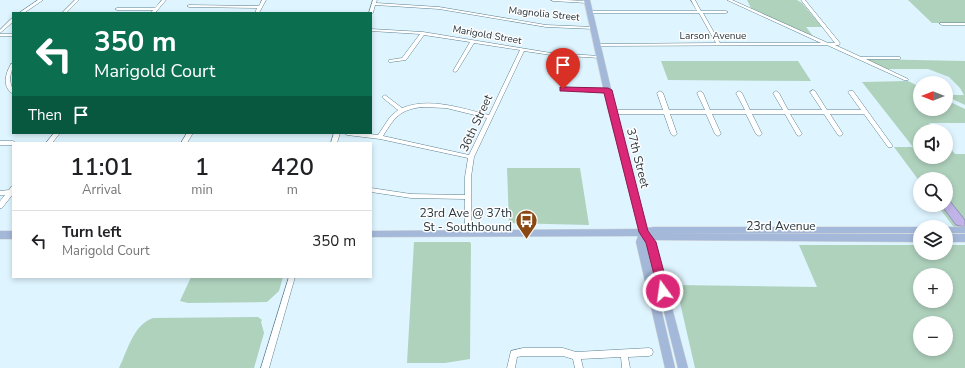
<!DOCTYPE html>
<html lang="en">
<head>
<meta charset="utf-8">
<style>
  body { margin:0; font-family:"Nunito Sans",sans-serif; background:#f6f6f6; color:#202124; height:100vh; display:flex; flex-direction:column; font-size:15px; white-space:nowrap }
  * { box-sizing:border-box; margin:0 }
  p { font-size:13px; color:#757577 }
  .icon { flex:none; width:22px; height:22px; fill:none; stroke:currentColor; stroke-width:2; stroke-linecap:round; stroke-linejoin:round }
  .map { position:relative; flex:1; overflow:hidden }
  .panel { position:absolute; left:12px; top:142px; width:360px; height:136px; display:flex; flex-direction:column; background:#fff; border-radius:0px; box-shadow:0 2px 6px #0003 }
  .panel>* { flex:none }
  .hud { position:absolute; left:12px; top:12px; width:360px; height:122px; border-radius:0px; box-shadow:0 2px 6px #0003; background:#0b6e4f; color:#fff; overflow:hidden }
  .needle { width:26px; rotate:270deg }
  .tools { position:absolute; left:913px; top:76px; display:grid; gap:8px }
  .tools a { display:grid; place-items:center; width:40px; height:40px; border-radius:50%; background:#fff; box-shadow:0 2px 6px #0003; font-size:20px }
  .pin { position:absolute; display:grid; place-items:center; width:34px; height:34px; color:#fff; margin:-41px -17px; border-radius:50% 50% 50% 0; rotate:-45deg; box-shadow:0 0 4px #0007 }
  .pin .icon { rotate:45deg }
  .me { position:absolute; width:44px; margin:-22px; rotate:346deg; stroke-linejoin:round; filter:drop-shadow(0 0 3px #0008) }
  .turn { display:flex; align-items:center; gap:14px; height:84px; padding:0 16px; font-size:18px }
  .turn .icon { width:52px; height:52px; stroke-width:2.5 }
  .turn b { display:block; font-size:28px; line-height:34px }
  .then { display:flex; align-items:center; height:38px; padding:0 16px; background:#0003; gap:8px; font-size:15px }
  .eta { display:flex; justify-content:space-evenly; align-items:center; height:68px; text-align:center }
  .eta b { font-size:24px; font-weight:600; line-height:28px }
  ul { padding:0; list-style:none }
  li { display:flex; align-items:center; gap:12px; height:60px; padding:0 16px; border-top:1px solid #e0e0e0 }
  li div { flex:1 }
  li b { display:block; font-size:15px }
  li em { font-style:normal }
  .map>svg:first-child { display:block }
  .green { fill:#afd2bd; fill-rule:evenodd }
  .water { fill:#bfb3e8; stroke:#928eb5 }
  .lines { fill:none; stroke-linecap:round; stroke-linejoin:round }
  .minor-casing { stroke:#5f8190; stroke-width:1 }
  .major-casing { stroke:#d0d3d4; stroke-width:1 }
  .minor { fill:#fff; fill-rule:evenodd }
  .major { fill:#a4b8d9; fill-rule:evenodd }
  .route { fill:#db2777; stroke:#8e194d }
  .labels { text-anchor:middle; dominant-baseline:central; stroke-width:3; stroke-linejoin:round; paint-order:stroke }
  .far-street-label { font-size:10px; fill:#28363d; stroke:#fdfdfd }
  .street-label { font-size:12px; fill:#28363d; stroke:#fdfdfd }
  .poi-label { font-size:12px; fill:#28363d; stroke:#fdfdfd; text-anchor:end }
</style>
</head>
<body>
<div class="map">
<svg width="965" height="368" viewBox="0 0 965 368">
  <rect width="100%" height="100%" fill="#def4fe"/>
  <path class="green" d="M747,0H797L802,3L822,27H806L813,36L752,10Z
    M908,0H965V23H932Z
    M864,59L965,61V105L946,96V95H964L960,88L949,77L928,69H887Z
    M661,61H798L811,81L668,80Z
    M908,81L920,87V109H946V100L965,109V123H929L935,131H920V157H946V143L955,154H965V230H956L937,205H946V179H920V182L894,147H913L862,82Z
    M507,168H580L589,225L509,223Z
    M414,242H470L471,244L470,359L445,363H407Z
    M799,245H920V253H946V245H965V368H695L676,285L817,287ZM920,275H946V301H920ZM920,323H946V349H920Z
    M191,277H283L279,291L267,302L188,303L180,301Z
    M258,317L262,320L261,322L264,333L254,368H119C128,350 133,325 153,318Z"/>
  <path class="water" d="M946,196L965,220V227L956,225L941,205H946Z"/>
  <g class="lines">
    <defs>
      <path id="minor" d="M38,0H43L24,13H19Z
        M75,0H79L66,13H62Z
        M162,0H166L155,13H151L153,10H117L115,9L117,8H155Z
        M262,0H266L259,13H255L257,8L189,7L187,6L189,5L259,6Z
        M373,0H377L376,3L439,7L546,25L594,27L596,28L594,29L546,27L439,9L375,5L373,13L371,14V13H369Z
        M551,0C562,0 580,0 589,2L587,3L553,1Z
        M691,0H695L701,11H726L728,12L726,13H703L720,43H821L727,0H732L828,43H835L801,0H805L840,43L839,45H835L861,57H900V59H866L908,79V80H904L827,45L597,46L595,45L597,44L716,43L699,13H590L588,12L590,11H697Z
        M11,19H13V22L0,33V30Z
        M940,23H965V25H942L940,24Z
        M371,29L423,32L551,53L600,56L602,57L600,58L551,55L524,51L474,157L471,177V225L473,233L472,235L470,236L468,235C463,224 465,211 465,199L411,198L371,192V188L411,194L465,195V177L468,158L380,139L347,135L344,133H362L378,135L390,117L398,110L383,98L382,97L385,95L402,108C430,97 460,108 489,115L520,50L474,43L457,71L455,72L453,71L470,42L424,35L406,60L391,62H389V60L402,58L420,34L371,31ZM422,107L446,108L487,118L469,155L383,136C395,117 399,110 422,107Z
        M0,34H13V36H0Z
        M11,64H13C13,69 10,74 10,80C11,85 13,89 13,94C2,87 5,74 11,64Z
        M563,87L608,89L611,91L608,93L561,90V88Z
        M813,90L815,91L827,110H861L848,92L849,91H853L892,145L893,146L892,147H888L864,114H830L843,134L840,136L838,135L824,114H790L802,134L799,136L797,135L785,114H752L762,134L759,136L756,134L746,114H712L721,134L718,136L715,134L706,114H670L677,134L674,136L671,134L664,114H613L610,112L613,110H663L657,93L660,91L663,93L669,110H705L697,93L700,91L703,93L710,110H745L736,93L739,91L742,93L750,110H783L773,93L776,91L779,93L788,110H822L810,92Z
        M54,133H60L52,143H46Z
        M187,133H193L187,143H181Z
        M334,133H340L337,143H331Z
        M0,141H13L16,143H13V145H0Z
        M11,187H13V194L2,208H0V201L5,195H0V191L9,190Z
        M289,277H295L269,368H261Z
        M523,348H563L576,352L649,348L652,349L653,352L652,355L649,356L628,357L630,368H622L621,357L581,359L583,368H575L573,359L563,356H523L517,357L515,368H507L511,351Z"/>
      <path id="major" d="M584,0H590L616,110L647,228L654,227H921H920V233H656L920,234V242L654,240L688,368H678L647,243L645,240L675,368H665L636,242L638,236L371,237V231L639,229L608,110Z
        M945,227H965V233H946V227Z
        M0,231H13V239H0Z
        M946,234H965V242H946Z"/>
    </defs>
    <use href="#minor" class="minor-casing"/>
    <use href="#major" class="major-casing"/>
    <use href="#minor" class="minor"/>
    <use href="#major" class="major"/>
  </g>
  <path class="route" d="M560,87L608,88L612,90L648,231L656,242L669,291L667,294H660L658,291L646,243L639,232L604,93L563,91H560Z"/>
  <defs>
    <symbol id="bus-pin" viewBox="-11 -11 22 30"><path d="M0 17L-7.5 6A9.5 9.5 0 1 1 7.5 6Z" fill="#8a4913" stroke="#fdfdfd"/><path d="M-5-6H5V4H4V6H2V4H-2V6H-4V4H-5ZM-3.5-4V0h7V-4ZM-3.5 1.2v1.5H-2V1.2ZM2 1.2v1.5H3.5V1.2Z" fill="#fff"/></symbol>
  </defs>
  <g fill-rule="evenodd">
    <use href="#bus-pin" x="514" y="208" width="25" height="34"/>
  </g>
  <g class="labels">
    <g class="far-street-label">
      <text transform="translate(544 14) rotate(6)">Magnolia Street</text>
      <text transform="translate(487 35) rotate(10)">Marigold Street</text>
      <text x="713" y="36">Larson Avenue</text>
    </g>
    <g class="street-label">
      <text transform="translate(476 123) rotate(-65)">36th Street</text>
      <text transform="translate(638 158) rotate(76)">37th Street</text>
      <text x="781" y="226">23rd Avenue</text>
    </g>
    <g class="poi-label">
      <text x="512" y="213">23rd Ave @ 37th<tspan x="512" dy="14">St - Southbound</tspan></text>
    </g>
  </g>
</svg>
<div class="tools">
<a><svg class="needle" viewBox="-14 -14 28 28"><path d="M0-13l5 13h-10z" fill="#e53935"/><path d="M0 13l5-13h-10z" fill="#757577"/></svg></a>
<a><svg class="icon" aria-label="sound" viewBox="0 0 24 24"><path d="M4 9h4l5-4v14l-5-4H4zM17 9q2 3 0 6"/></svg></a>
<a><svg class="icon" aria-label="search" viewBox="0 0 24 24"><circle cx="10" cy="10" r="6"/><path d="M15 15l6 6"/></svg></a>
<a><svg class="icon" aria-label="layers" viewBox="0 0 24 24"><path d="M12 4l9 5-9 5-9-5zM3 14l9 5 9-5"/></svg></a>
<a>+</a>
<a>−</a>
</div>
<div class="pin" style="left:563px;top:89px;background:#d93025"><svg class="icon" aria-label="arrive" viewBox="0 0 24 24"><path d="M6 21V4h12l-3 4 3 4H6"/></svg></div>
<svg class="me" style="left:663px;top:291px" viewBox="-20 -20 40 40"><circle r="17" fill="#db2777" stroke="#fff" stroke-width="3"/><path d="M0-11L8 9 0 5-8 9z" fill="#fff"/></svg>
<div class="hud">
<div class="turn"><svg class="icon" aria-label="left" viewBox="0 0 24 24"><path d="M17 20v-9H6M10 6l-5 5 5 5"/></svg><div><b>350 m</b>Marigold Court</div></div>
<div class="then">Then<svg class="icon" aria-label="arrive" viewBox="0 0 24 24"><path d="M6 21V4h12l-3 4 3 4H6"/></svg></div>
</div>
<section class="panel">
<div class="eta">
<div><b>11:01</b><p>Arrival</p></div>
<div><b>1</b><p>min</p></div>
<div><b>420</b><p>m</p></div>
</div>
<ul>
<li><svg class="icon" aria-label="left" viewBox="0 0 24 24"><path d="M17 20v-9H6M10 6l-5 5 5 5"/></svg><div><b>Turn left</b><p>Marigold Court</p></div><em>350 m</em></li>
</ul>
</section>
</div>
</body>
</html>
